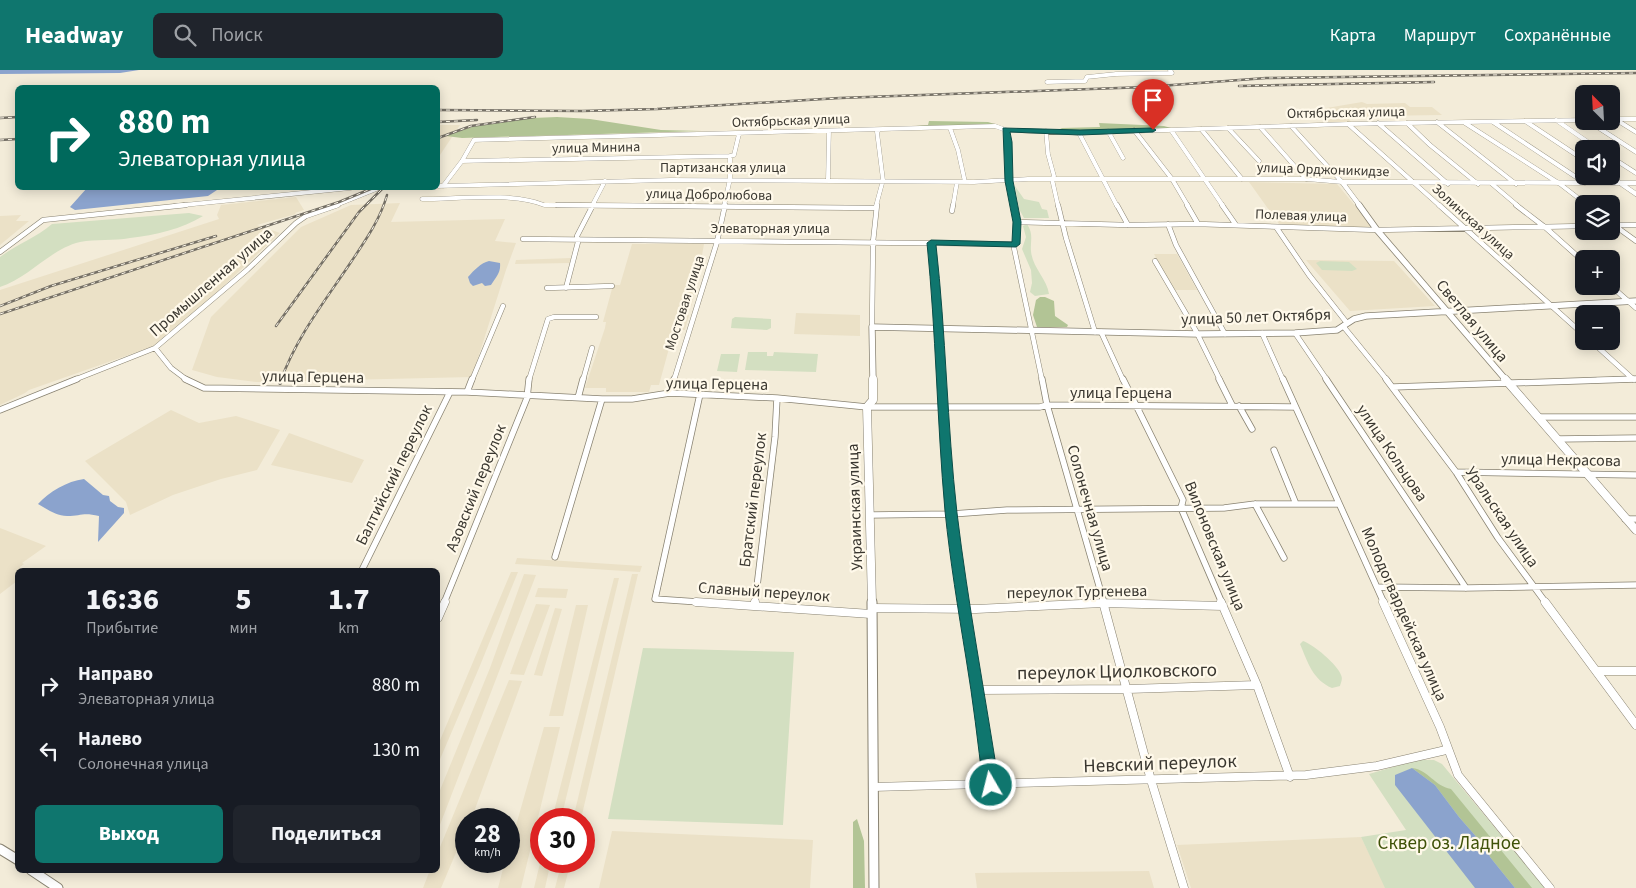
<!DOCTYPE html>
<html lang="ru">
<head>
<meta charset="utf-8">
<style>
  body { margin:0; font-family:"Source Sans 3",sans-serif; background:#20242c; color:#f1f3f6; height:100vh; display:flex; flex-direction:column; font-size:19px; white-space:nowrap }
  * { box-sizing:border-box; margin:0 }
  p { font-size:16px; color:#9ea1a6 }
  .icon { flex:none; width:28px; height:28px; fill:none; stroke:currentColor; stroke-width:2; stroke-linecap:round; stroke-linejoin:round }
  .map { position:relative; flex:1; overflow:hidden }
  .drawer { position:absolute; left:15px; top:498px; width:425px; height:305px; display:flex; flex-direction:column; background:#171b24; border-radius:8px; box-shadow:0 2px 12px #0003 }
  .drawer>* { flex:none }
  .top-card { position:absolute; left:15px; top:15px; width:425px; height:105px; border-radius:8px; box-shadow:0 2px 12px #0003; background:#00695c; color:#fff; overflow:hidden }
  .needle { width:32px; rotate:336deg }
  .fabs { position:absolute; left:1575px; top:15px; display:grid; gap:10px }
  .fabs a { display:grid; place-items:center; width:45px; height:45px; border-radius:8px; background:#171b24; box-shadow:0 2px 12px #0003; font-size:25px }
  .speed { position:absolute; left:455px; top:738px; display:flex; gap:10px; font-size:25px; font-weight:700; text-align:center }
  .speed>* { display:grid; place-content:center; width:65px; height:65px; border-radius:50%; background:#171b24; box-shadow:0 2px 12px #0003; line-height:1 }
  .speed small { font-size:12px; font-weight:400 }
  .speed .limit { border:8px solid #d22; background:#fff; color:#111 }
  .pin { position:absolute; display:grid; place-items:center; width:42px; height:42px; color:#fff; margin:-51px -21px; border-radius:50% 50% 50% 0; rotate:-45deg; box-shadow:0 0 5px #0007 }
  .pin .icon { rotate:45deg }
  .me { position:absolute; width:55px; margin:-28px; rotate:352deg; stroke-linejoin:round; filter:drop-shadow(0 0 4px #0008) }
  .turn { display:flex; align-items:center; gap:18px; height:105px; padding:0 20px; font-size:22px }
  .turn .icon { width:65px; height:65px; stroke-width:2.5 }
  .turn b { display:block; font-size:35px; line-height:42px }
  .eta { display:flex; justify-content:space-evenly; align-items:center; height:85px; text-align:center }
  .eta b { font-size:30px; font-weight:800; line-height:35px }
  .button { display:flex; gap:10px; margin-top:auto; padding:10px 20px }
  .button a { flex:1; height:58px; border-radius:8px; background:#0f766e; color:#fff; font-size:20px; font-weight:800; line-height:58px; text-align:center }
  .button a+a { background:#20242c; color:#f1f3f6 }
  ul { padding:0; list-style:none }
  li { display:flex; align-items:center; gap:15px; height:65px; padding:0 20px }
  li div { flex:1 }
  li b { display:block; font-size:19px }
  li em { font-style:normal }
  header { display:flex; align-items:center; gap:30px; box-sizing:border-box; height:70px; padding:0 25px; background:#0f766e; color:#fff }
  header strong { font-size:24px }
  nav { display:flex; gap:28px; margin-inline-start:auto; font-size:18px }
  .search { width:350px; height:45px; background:#20242c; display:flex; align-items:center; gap:12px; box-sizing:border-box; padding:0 18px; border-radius:8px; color:#9ea1a6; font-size:19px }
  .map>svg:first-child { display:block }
  .built { fill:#ebe1c7 }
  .green { fill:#d3dfc1 }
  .forest { fill:#b2c495 }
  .water { fill:#8ba3cd }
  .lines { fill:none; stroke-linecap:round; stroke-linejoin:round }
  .minor-far3-casing { stroke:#888271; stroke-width:4.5 }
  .minor-far2-casing { stroke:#888271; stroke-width:5.5 }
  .minor-far1-casing { stroke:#888271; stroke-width:7 }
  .minor-casing { stroke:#888271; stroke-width:9 }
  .major-far3-casing { stroke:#888271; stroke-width:5 }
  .major-far2-casing { stroke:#888271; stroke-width:7 }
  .major-far1-casing { stroke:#888271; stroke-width:9 }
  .major-casing { stroke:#888271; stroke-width:11 }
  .minor-far3 { stroke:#fff; stroke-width:4 }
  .minor-far2 { stroke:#fff; stroke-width:4.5 }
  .minor-far1 { stroke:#fff; stroke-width:5.5 }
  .minor { stroke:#fff; stroke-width:8 }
  .major-far3 { stroke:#fff; stroke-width:4.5 }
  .major-far2 { stroke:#fff; stroke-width:5.5 }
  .major-far1 { stroke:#fff; stroke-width:8 }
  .major { stroke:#fff; stroke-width:9 }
  .rail-far1-casing { stroke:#757066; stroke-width:2.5 }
  .rail-casing { stroke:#757066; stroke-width:4 }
  .rail-far1 { stroke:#fff9ea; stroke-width:1; stroke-dasharray:4; stroke-linecap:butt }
  .rail { stroke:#fff9ea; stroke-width:2; stroke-dasharray:5.5; stroke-linecap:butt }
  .route { fill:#0f766e; stroke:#0a4d48 }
  .labels { text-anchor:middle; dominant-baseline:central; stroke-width:4.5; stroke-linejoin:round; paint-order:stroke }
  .far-street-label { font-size:14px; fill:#3a3730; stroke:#fff9ea }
  .street-label { font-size:16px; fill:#3a3730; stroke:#fff9ea }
  .near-street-label { font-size:19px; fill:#3a3730; stroke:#fff9ea }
  .near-park-label { font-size:19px; fill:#3f5208; stroke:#fff9ea }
</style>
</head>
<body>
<header>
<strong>Headway</strong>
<div class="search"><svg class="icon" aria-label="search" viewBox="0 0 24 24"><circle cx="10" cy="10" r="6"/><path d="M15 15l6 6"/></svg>Поиск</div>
<nav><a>Карта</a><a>Маршрут</a><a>Сохранённые</a></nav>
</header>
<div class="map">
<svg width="1636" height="818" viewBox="0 0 1636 818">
  <rect width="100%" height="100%" fill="#f3ecd9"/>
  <path class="built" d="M1362,32L1367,34L1405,33L1410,37H1432L1442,45L1374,46L1375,48H1348L1351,52H1327L1309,41Z
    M438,55H460L438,88Z
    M1249,112L1337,114L1373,157H1307L1306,155L1279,154Z
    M296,127L304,140L295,143L296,144L257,155L280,163L203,235L154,276L29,320L25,323L0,335V220L219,149L217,145L221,135Z
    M400,133L391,152L505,149L495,171L516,173L506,200L472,307L257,312L217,307L192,300L211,247L301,157L351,135Z
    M21,145L16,151H29L0,175V146Z
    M632,174H704L697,214L691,237H678L677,245H689L685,260H674L659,315H651L649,322H606V318H585L605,258L606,252H603L613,215H620Z
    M1154,184H1177L1197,220H1172Z
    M571,188L570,193L515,194L516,190Z
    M1306,190L1394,191L1435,236L1350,241Z
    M796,243L860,245V266L794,264Z
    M171,340L199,353L236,346L280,360L257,400L221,409L173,425L130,445L126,432L85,391Z
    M289,363L364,390L352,413L271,395Z
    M0,458L46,476L22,493L24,494L20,497V500H18L17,511L0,524Z
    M517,488L642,496L640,502L515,494Z
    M511,502H518L479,598L438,694V675Z
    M524,504L536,505L438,760V725L490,598Z
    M632,504H638L581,749H573Z
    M614,508H619L561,749H552Z
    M538,518L568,519L566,528L535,527Z
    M536,534L550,535L524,605L510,604Z
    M576,535H588L563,646H549Z
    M555,538L562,539L542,606L534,605Z
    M509,610L522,611L475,739L471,749H466V759L441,818H423L430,800H438V782Z
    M544,657H560L521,818H498L505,791H509V780Z
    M612,761L813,770L810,818H599Z
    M1361,767L1386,818H1191L1177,775Z
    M541,789V791H551L545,818H534Z
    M562,791H571L564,818H555Z
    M1149,801L1154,818H977L975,803Z"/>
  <path class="green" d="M1015,116L1024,129L1039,132L1042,139L1047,140L1049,148H1024L1019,139Z
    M189,143L203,146C182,159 155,165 130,168C114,171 96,169 80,172C50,179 29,208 0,217V187C17,174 36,168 52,154Z
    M1027,154C1034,164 1030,172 1031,181C1032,197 1047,209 1049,224L1035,226L1030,222L1032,213L1031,200L1022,179L1026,167L1023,156Z
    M1320,191L1349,192L1357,199L1352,201L1322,200L1316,193Z
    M735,247L771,249V258L767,260L731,258L732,249Z
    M748,282H767V286H773L774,282L818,284L816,302L745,300Z
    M721,284H740L737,302L717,301Z
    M1303,571C1313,574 1338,595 1341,605C1343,609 1341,612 1340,616L1332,618C1313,610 1308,593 1300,574Z
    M643,578L794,582L783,755L608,749Z
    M1417,690H1434L1442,694L1545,818H1385L1361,767L1406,760L1369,704Z"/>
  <path class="forest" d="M557,47L590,49L661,60L702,61L462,68L446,66C480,51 520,48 557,47Z
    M929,51L988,52L998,55L919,57L916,56L928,55Z
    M1099,53L1164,56L1171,58L1153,60H1058L1062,58L1100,57Z
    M1040,227H1045L1054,231L1055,246L1068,255L1067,257H1037L1033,245L1036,230Z
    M1412,698C1429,700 1434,716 1451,719L1532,818H1515L1490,787L1487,779L1459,747L1435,715Z
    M857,749L864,771L865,818H853V752Z"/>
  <path class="water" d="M0,0H139L120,3L0,4Z
    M87,118H220L208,126L75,140L70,137Z
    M489,191L500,193C501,203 496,207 491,215L485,216L482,213L473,216L470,213L468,207C474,200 481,193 489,191Z
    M84,409L103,425L109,426L110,431L118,437L124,438V443L98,472L99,446C83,442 81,446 67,446C56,446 47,439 38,434C49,422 67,411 84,409Z
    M1412,698L1435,715L1459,747L1487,779L1490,787L1515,818H1475L1395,715V705Z"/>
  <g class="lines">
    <defs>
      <path id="minor-far3" d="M1047,12L1085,11L1087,7L1116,4L1172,3L1170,0
        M1615,49L1636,62
        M1616,49H1636
        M1556,50L1598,79
        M1525,51L1584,90
        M1588,51L1636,82
        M1437,52L1516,114
        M1493,52L1585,113
        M1378,53L1448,114
        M1407,53L1430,75L1478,114
        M1465,53L1560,114L1586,134
        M1348,54L1440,136
        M1291,56L1342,112
        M1260,57L1306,109
        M950,58L958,80L965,112
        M1228,58L1259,91
        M1201,59L1242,109
        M1006,60L1009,111L1014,136
        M1134,60L1172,109L1188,136
        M1171,60L1223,136
        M1046,61L1048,84L1054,106L1052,109L1058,136
        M1108,61L1123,88
        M1079,63L1117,136
        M1611,87L1636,103
        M462,91L730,86
        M1609,106L1620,113
        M828,109L829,61
        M1492,114L1518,136
        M438,116L670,110L974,112L1028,109H1306L1342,112
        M443,116L462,91L474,70L995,56L1006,60L1079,63L1348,54L1584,50
        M422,129C457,129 512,122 544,135L695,136
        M174,136L351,118
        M334,136L379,118
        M592,136L605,111
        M724,136L730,109V86L734,85L739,64
        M876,136L883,110L877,62L879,60
        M953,136L957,112"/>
      <path id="minor-far2" d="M557,135L876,138
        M1014,135L1017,162L1014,178L1042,310
        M1058,135L1066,168L1095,262
        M1117,135L1128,155
        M1187,135L1198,154
        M1222,135L1236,155
        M1439,135L1584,265
        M1516,135L1546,158L1584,192
        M952,141L953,135
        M1017,152L1128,155L1198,154L1377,160L1584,156
        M1611,153L1636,171
        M1168,154L1176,175L1225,264
        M1613,155H1636
        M1276,157L1309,205L1347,253
        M523,169L1016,174
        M931,173L942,310
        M0,182L43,150L186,135
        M1155,191L1196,261L1220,310
        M1611,216L1636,238
        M547,218L612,216
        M566,218L578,172L577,166L593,135
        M1343,256L1387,310
        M872,257L873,172L877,135
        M1101,262L1123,310
        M1262,263L1283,310
        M1295,263L1327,310
        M1591,271L1634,310
        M155,278L171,298L187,310
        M74,310L155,278L247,200L296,153L306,146L338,135
        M472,310L503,236
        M529,310L548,249L554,247H596
        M583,310L592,278
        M674,310L717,172L725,135
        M1597,310L1636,309"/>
      <path id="minor-far1" d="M185,309L204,318L467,322L602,329H632L670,323L777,328L867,337H1040L1047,335L1294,337
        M942,309L949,411L963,533
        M1042,309L1047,335L1104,533
        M1123,309L1183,430L1181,438L1222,533
        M1219,309L1232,335
        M1283,309L1384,533
        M1326,309L1466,518
        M1386,309L1456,402L1498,468L1546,533
        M1393,317L1635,309
        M467,322L472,309
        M670,323L674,309
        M700,324L655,529L714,533
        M578,328L583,309
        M1239,336L1252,359
        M0,340L77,309
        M1537,347H1636
        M1557,369L1636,368
        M1274,380L1296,434
        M1456,402L1636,405
        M1255,434L1284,488
        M871,445L952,444L1007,440L1224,438L1255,434H1339
        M1625,449H1636
        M555,487L602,329
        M362,500L450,322
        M1377,517L1466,518L1636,515
        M444,533L527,328L529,309
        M755,533L775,367L777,328
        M1101,533H1108"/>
      <path id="minor" d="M696,532L871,544
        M963,532L991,715
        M1103,532L1151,710L1184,818
        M1221,532L1257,615L1290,707
        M1383,532L1440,657L1458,705L1550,818
        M1545,532L1636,655
        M755,535V532
        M872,538L976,539L1103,533L1223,536
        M438,548L445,532
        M1597,601H1636
        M978,620L1128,619L1257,615
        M873,717L1306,705L1377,696L1446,680"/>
      <path id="major-far3" d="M1342,112L1360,136
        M1342,112L1636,113
        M1620,113L1636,124"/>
      <path id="major-far2" d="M1359,135L1377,160L1506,310
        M873,310L872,257L1198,264L1295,263L1337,260L1354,249L1366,246L1636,231"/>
      <path id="major-far1" d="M1505,309L1636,460
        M872,533L867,337L873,330V309"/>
      <path id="major" d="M872,532L874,818
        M0,779L18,790
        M31,800L58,818"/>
    </defs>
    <use href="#minor-far3" class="minor-far3-casing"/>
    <use href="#minor-far2" class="minor-far2-casing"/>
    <use href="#minor-far1" class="minor-far1-casing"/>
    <use href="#minor" class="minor-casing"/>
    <use href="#major-far3" class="major-far3-casing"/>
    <use href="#major-far2" class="major-far2-casing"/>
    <use href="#major-far1" class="major-far1-casing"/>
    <use href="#major" class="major-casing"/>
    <use href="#minor-far3" class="minor-far3"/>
    <use href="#minor-far2" class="minor-far2"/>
    <use href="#minor-far1" class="minor-far1"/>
    <use href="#minor" class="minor"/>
    <use href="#major-far3" class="major-far3"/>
    <use href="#major-far2" class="major-far2"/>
    <use href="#major-far1" class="major-far1"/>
    <use href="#major" class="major"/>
    <defs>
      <path id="rail-far1" d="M1239,16L1434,12
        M438,40L582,41L657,39L840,28L1146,17L1266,8L1636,3
        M0,48L18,47
        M438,52L477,50
        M438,68L471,56L535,47
        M0,70L18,69
        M0,236L51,216L216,166
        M0,244L339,132L373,118
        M276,256L359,142L383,118
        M281,310C297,266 325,231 351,192C365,171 380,150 387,125"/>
      <path id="rail" d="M280,313L281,309"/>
    </defs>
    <use href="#rail-far1" class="rail-far1-casing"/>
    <use href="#rail" class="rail-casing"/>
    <use href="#rail-far1" class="rail-far1"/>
    <use href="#rail" class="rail"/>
  </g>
  <path class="route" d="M1003,58L1080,60L1153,58L1156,60L1153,62L1080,65L1010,62L1012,72L1013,111L1021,152L1020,174L1016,177L936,175C946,264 947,354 957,443C968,534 985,624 999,715L997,721L991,723L986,721L983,715C978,673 973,630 966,588C958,539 950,490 945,441C937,352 936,262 927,173L931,170L1012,172L1013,152L1005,111Z"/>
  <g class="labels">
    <g class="far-street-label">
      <text transform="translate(1346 43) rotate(-1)">Октябрьская улица</text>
      <text transform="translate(791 51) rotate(-2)">Октябрьская улица</text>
      <text transform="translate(596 78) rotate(-1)">улица Минина</text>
      <text x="723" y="98">Партизанская улица</text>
      <text transform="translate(1323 100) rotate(2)">улица Орджоникидзе</text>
      <text transform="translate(709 125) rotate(1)">улица Добролюбова</text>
      <text transform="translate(1301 146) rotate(2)">Полевая улица</text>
      <text transform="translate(1473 152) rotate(42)">Золинская улица</text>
      <text x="770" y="159">Элеваторная улица</text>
      <text transform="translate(685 233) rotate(-72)">Мостовая улица</text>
    </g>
    <g class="street-label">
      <text transform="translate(211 212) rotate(-41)">Промышленная улица</text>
      <text transform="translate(1256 247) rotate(-2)">улица 50 лет Октября</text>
      <text transform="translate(1472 251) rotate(50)">Светлая улица</text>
      <text transform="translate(313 307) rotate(1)">улица Герцена</text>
      <text transform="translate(717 314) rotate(1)">улица Герцена</text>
      <text x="1121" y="323">улица Герцена</text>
      <text transform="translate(1392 383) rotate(56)">улица Кольцова</text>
      <text transform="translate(1561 390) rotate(1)">улица Некрасова</text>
      <text transform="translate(394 405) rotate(-64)">Балтийский переулок</text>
      <text transform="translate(476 418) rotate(-68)">Азовский переулок</text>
      <text transform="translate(753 430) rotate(-83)">Братский переулок</text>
      <text transform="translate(855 437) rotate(-92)">Украинская улица</text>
      <text transform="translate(1090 438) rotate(74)">Солонечная улица</text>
      <text transform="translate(1502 447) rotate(56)">Уральская улица</text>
      <text transform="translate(1215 476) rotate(68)">Вилоновская улица</text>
      <text transform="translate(764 522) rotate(4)">Славный переулок</text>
      <text transform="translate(1077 522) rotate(-1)">переулок Тургенева</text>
      <text transform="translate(1404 544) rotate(66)">Молодогвардейская улица</text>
    </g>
    <g class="near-street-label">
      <text transform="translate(1117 602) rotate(-1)">переулок Циолковского</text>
      <text transform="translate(1160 694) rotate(-2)">Невский переулок</text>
    </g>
    <g class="near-park-label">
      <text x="1449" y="773">Сквер оз. Ладное</text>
    </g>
  </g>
</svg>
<div class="fabs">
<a><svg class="needle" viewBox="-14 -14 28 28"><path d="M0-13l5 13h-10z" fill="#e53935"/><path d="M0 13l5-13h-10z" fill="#9ea1a6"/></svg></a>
<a><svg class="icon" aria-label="sound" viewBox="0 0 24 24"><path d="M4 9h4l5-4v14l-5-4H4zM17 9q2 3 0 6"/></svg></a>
<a><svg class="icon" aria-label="layers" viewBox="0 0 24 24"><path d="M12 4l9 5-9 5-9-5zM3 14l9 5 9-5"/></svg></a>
<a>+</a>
<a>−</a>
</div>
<div class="speed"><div>28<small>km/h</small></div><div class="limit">30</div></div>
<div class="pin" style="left:1153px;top:60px;background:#d93025"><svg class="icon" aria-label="arrive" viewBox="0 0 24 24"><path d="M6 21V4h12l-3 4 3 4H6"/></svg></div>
<svg class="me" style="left:991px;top:715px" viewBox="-20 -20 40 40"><circle r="17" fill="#0f766e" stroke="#fff" stroke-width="3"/><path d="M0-11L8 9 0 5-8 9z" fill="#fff"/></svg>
<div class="top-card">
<div class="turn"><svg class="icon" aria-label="right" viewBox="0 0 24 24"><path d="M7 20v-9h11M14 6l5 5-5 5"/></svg><div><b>880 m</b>Элеваторная улица</div></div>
</div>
<section class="drawer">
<div class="eta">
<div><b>16:36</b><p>Прибытие</p></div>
<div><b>5</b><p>мин</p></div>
<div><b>1.7</b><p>km</p></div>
</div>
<ul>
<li><svg class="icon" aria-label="right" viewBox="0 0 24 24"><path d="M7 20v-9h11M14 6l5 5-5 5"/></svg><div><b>Направо</b><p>Элеваторная улица</p></div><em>880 m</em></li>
<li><svg class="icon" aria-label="left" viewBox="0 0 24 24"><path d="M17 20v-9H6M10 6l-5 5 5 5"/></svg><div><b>Налево</b><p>Солонечная улица</p></div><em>130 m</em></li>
</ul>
<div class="button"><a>Выход</a><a>Поделиться</a></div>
</section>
</div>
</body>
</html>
